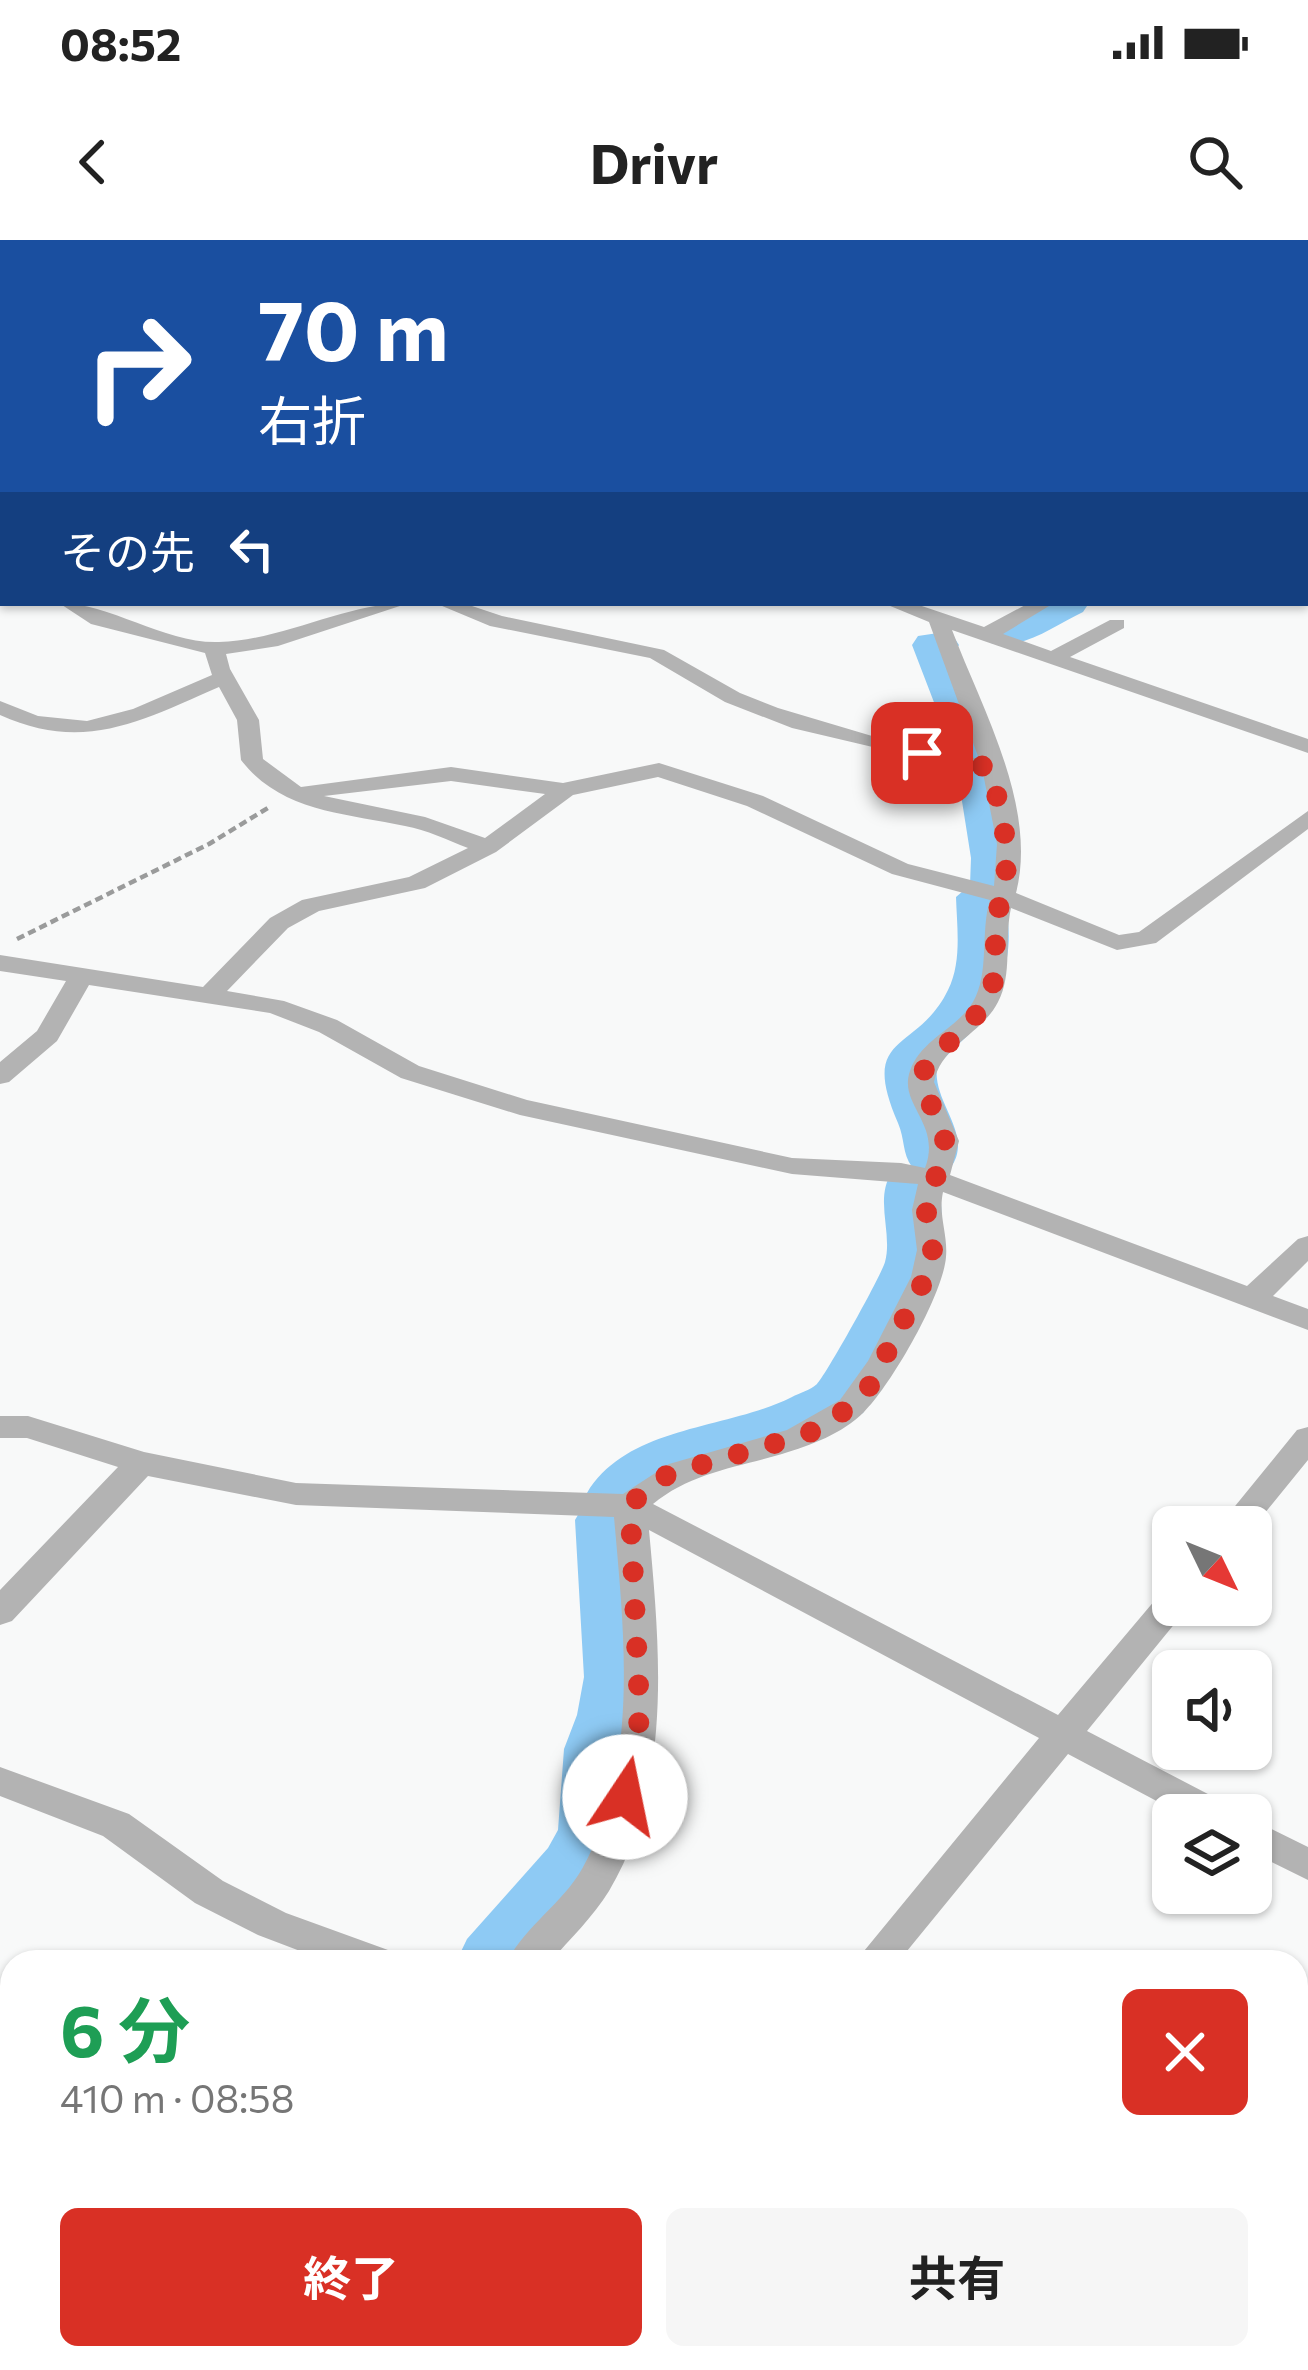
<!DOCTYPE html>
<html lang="ja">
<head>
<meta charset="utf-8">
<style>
  body { margin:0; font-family:Commissioner,"Noto Sans JP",sans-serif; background:#f6f6f6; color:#222; height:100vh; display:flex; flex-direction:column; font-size:45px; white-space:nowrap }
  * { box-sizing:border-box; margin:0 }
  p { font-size:39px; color:#767676 }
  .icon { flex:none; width:66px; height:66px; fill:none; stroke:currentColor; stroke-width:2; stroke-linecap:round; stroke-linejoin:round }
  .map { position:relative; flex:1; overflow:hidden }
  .drawer { position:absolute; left:0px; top:1710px; width:1308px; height:420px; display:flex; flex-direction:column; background:#fff; border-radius:36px 36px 0 0; box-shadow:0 3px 9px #0004 }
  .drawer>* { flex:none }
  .banner { position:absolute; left:0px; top:0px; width:1308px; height:366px; box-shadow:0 3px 9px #0004; background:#1a4fa0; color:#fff; overflow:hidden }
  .needle { width:78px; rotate:133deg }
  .tools { position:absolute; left:1152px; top:1266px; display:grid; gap:24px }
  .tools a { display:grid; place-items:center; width:120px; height:120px; border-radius:18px; background:#fff; box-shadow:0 3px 9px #0004; font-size:60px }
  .pin { position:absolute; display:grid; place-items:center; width:102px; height:102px; color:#fff; margin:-51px; border-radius:24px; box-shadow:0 6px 18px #0006 }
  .me { position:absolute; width:132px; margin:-66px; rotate:11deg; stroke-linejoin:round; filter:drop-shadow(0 0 9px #0008) }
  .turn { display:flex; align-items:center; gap:42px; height:252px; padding:0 60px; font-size:54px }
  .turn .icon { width:156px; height:156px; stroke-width:2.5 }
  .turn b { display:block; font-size:84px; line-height:102px }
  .then { display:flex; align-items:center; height:114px; padding:0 60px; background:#0003; gap:24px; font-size:45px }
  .round { display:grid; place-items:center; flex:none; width:126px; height:126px; border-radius:18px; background:#f6f6f6 }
  .overview { display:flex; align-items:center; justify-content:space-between; height:204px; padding:0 60px }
  h1 { font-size:72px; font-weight:700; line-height:90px; color:#1e9e55 }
  .primary-button { display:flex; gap:24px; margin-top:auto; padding:24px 60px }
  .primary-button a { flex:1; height:138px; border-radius:18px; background:#d93025; color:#fff; font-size:48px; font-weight:700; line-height:138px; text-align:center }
  .primary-button a+a { background:#f6f6f6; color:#222 }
  .status { display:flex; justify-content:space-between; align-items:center; height:84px; padding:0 60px; background:#fff; direction:ltr }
  .status svg { height:33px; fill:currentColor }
  header { display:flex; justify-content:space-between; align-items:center; height:156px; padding:0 60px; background:#fff; font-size:54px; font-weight:700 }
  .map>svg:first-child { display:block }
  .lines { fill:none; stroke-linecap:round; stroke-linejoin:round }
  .river { fill:#8ecaf4; fill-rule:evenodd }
  .path { stroke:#9a9b9b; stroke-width:4.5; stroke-dasharray:8 4.5; stroke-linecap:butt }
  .minor { fill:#b3b3b3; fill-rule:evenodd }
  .primary { fill:#7a7979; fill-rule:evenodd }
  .route { stroke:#d93025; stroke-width:21; stroke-dasharray:0 37.8 }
</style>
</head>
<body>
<div class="status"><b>08:52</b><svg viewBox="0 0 49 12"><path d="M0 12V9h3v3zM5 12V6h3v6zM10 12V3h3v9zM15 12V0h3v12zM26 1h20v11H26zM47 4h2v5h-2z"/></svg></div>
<header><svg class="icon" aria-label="back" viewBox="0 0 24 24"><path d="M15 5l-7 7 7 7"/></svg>Drivr<svg class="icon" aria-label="search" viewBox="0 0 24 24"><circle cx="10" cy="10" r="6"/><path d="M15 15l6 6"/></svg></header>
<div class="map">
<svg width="1308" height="2130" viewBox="0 0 1308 2130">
  <rect width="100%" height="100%" fill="#f8f9f9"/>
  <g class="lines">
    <path class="river" d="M1308,219V242L1305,243V220Z
      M1037,363H1089L1083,372C1055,385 1023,411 991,403L985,394L991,385Z
      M938,393L953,396L959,405L956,410L999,517L993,526C1014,543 1030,638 1001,653C1018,697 1006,750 976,786C964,801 948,812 937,827C932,863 974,894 951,927L931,932L940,944L944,1021L863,1173L813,1199L680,1240L636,1271L641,1280L654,1437L649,1475L636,1509L632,1591L602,1652L542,1722H456L467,1699L548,1608L558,1590L564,1509L577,1475L584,1437L575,1280L585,1263L592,1261L587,1253C628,1185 727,1190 792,1157C799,1153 811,1150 817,1144C826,1135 881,1036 885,1022C893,993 874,959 892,932L912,927C902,913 905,899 898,883C858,791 917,814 948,750C962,722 957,688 956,657L970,645L971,618L958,536L964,527L955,517L912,405L918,396Z
      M281,2118H371L366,2130H276Z"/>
    <path class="path" d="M17,699L209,604L271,566"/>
    <path class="minor" d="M73,0H93L96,3H76Z
      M218,0H237L240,3H221Z
      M1075,0H1101L1104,3H1078Z
      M1305,43L1308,44V54L1305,53Z
      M0,52L3,53V63L0,62Z
      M0,182H3V192H0Z
      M1305,215H1308V225H1305Z
      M0,321L3,322V334L0,333Z
      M59,363C110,363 166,404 219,402C285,400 344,363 409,363L278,406L226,414L230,429L259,480L263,519L301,547L451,527L563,543L659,523L763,556L908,624L994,646L997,604L983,533L792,488L725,462L650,418L490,386L435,363H463L502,376L664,410L740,453L778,468L872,496L979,519L929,382L883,363H913L984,387L1029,363H1054L1003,394L1051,411L1110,380H1124V388L1070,417L1308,499V513L952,390C982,469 1038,567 1016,653L1119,695L1139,692L1308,571V589L1156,703L1117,710L1011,668C1004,699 1013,734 998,762C982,794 941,805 934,842L959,901L950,935L1247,1046L1298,999L1308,996V1021L1273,1056L1308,1069V1090L943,952C938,975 948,994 946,1017C943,1055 891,1145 864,1172C842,1194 811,1205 782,1214C737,1227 690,1233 653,1264L1058,1475L1161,1353L1173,1349V1365H1188L1185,1371L1087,1491L1229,1565L1235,1575H1183L1068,1514L898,1722H855L1039,1498L649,1290C660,1410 673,1543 609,1651C593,1677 570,1699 550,1722H507C525,1686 562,1664 582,1629C640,1525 624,1391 614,1277L296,1265L148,1236L12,1381L0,1385V1350L118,1227L27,1198H0V1176H28L144,1212L296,1243L623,1254L669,1224L787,1190L840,1160L868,1121L911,1037L917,1010L912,970L918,944L792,934L520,875L401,838L319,792L270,773L89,745L57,801L9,842L0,844V822L37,791L66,741L0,731V715L203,747L270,678L302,660L409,637L468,608C447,600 427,590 405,586C345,573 281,572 241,520L237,480L219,447C141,481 84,513 0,475V461L38,476L87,481L133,469L212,435L205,413L91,384ZM658,537L747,566L892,634L990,660C980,691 990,733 973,762C957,789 921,799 910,831C898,865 942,883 925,928L901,923L792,918L527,860L419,826L337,780L284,761L227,751L288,688L319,671L425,648L496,612L573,555ZM451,541L545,554L485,598L425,577L324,556Z
      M1308,1187V1220L1251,1290L1218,1287L1297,1190Z
      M0,1527L129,1574L223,1641L286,1673L388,1710L394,1722H329L258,1695L195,1663L103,1596L0,1556Z
      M1251,1579L1308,1607V1640L1251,1612Z
      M337,2118H381L376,2130H332Z
      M622,2118H666L663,2130H619Z"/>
    <path class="primary" d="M757,0H790L792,3H759Z
      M1305,121L1308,122V138L1305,137Z"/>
  </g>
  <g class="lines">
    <path class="route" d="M625,1557L640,1476L630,1266L647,1247L669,1234L807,1194L833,1180L867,1151L930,1029L933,1006L926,970L945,906L944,891L921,844L925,827L985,766L993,745L997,678L1009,615L991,528L922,513"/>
  </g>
</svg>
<div class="tools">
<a><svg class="needle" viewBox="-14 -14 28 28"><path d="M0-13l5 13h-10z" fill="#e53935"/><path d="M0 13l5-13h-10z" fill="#767676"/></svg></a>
<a><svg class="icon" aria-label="sound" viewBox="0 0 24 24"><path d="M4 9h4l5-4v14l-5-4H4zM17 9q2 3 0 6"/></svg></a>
<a><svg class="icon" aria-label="layers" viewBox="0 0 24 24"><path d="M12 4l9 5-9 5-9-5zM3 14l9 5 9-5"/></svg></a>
</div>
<div class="pin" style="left:922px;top:513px;background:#d93025"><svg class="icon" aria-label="arrive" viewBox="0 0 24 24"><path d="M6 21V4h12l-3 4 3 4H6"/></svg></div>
<svg class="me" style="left:625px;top:1557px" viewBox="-20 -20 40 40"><circle r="19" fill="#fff"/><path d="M0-13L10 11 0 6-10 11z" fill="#d93025"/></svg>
<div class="banner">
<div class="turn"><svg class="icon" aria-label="right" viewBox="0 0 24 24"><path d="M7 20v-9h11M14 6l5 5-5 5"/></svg><div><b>70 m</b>右折</div></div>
<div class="then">その先<svg class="icon" aria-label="left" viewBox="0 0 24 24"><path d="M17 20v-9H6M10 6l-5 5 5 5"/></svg></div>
</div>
<section class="drawer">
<div class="overview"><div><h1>6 分</h1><p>410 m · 08:58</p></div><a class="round" style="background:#d93025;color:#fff"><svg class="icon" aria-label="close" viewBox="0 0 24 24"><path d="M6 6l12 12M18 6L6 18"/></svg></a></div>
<div class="primary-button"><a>終了</a><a>共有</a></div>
</section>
</div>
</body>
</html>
